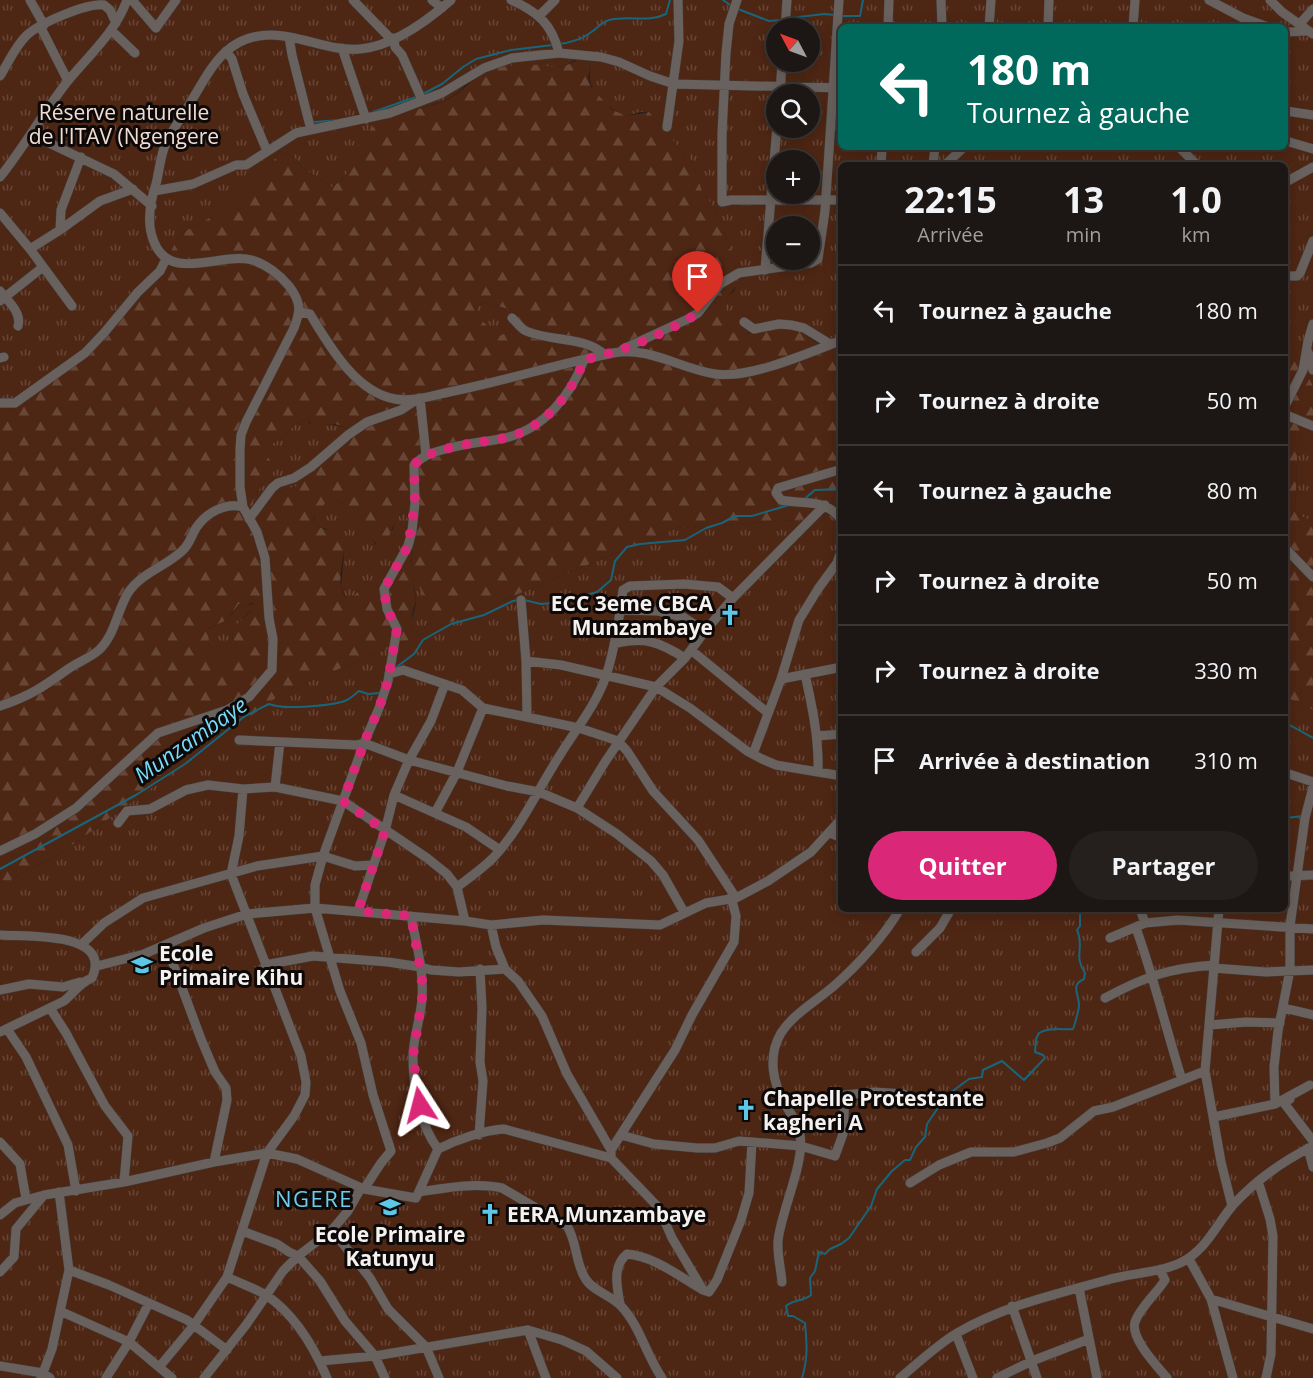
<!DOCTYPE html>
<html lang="fr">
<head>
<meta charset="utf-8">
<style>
  body { margin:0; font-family:"Open Sans",sans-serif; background:#25201e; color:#f1f3f6; height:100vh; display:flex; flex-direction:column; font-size:22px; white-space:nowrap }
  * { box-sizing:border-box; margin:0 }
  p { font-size:20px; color:#a09fa0 }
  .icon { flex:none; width:33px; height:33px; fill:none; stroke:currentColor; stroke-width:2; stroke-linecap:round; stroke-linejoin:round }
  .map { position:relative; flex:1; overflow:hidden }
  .drawer { position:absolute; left:838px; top:162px; width:450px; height:750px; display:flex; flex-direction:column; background:#1c1715; border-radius:9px; box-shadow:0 3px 15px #0003,0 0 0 2px #3a3634 }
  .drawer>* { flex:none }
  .hud { position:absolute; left:838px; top:24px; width:450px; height:126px; border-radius:9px; box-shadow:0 3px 15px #0003,0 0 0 2px #3a3634; background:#00695c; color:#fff; overflow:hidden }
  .needle { width:39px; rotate:311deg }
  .controls { position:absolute; left:766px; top:18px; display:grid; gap:12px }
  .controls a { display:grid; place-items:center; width:54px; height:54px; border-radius:50%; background:#1c1715; box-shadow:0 3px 15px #0003,0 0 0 2px #3a3634; font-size:30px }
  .pin { position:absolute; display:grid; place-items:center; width:51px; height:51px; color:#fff; margin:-62px -26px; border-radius:50% 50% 50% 0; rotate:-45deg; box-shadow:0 0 6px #0007 }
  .pin .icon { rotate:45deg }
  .me { position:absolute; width:66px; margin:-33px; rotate:351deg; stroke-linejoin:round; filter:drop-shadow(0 0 4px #0008) }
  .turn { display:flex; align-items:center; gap:21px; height:126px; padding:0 30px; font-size:27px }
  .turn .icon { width:78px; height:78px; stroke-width:2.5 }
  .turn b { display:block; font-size:42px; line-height:51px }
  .eta { display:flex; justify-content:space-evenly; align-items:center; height:102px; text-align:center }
  .eta b { font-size:36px; font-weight:700; line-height:42px }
  .button { display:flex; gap:12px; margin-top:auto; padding:12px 30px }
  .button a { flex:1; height:69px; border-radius:36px; background:#db2777; color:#fff; font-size:24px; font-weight:700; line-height:69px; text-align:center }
  .button a+a { background:#25201e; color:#f1f3f6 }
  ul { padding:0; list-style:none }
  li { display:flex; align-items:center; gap:18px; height:90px; padding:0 30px; border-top:2px solid #3a3634 }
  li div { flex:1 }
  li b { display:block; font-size:22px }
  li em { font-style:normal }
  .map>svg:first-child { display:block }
  .grass { fill:url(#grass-tufts); fill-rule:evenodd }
  .forest { fill:url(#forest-firs); fill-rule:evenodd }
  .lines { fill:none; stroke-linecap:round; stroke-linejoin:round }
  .stream { stroke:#17667c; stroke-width:2 }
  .minor-casing { stroke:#413c3a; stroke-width:10 }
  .minor { stroke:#68615e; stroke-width:9 }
  .route { stroke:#db2777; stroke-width:10; stroke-dasharray:0 18 }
  .labels { text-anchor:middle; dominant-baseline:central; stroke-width:6; stroke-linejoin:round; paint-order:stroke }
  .park-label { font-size:21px; fill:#f2ddd4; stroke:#0c0908 }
  .poi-label { font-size:21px; font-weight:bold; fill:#f5f1ef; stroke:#0c0908; text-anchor:start }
  .water-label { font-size:22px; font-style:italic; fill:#77dbfc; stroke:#0c0908 }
  .neighbourhood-label { font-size:22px; letter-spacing:1.5px; fill:#6ecdec; stroke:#0c0908 }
</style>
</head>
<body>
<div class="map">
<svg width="1313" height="1378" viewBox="0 0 1313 1378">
  <defs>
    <pattern id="grass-tufts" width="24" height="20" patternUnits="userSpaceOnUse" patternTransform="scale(1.5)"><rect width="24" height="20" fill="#4e2614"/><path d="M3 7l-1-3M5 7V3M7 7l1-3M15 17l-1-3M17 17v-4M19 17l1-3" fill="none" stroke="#684636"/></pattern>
    <pattern id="forest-firs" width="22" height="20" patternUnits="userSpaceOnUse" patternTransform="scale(1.5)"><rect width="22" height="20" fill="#4e2614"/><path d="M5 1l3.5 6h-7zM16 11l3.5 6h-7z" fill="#684636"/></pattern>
  </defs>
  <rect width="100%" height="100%" fill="#251f1c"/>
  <path class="grass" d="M0,0H1313V386L1291,343H1286V165H842L841,341L823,347C796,324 783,328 750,332L745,335L732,332L726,324V302L728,296L734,291L739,276L716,209L703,194L692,161L680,149L649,112H640L626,116C604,106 585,92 591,65L575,60C571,62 567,65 563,66C551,69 528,64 512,67C501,69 483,72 473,78C466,82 462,90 456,94C435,108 406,110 383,122C349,140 361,173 331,187L302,167L294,157L279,151L269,169L233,205L180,234L160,272L113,326L36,392L12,409L0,407ZM842,27H1286V147H842ZM777,28H810V62H777ZM777,94H810V128H777ZM777,160H810V194H777ZM777,226H810V260H777Z
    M484,303C498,306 515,308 521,323L512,335L499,336L496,334L477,316L476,311L478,306Z
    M307,419L311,425C327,428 334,421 350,430L298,486L283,490L258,512L252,508L255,494L275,469C274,461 265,457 262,449C267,443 269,445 275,442C287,437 291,423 307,419Z
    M1313,427V522L1295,513L1298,438Z
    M331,496L353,510L376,545L393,529L396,519L406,509L408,510L406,538L413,549L411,563L417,573L420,589L430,603L433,616C430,623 422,633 414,632C408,620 417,610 416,598C414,583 409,570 394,565L378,587L367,581L353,597L347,600L341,587L344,554L327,529L313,525C314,513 322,503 331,496Z
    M841,517L842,909H1286V697L1313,710V1378H0V881L10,880L61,853L284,692L676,528Z
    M241,603L244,607L254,603V606L230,634L236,644C235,652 230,660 221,660L210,647L206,630L227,620Z"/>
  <path class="forest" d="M584,59L591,65L588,77L591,87L611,109L626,116L649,112L680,149L692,161L703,194L716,209L739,276L737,285L728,296L726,302V324L732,332L745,335L758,329L787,327L801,332L823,347L841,341V517L676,528L284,692L61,853L10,880L0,881V407L12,409L65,369L160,272L180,234L233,205L269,169L279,151L294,157L302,167L331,187C356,176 349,153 365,135C389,108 429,113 457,94C468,86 475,74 490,70C504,65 525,64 540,65C547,66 556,68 563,66C572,64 574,60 584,59ZM484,303C498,306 515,308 521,322L512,335L506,333L499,336L496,334L477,316L476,311L478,306ZM307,419L311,423L310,428L313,435C328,424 332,420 350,430L298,486L283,490L258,512L252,508L255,494L275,469C274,461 265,457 262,449C267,443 269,445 275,442C287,437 291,423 307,419ZM330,497C357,506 359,529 379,546C392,536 393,519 406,509L408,510L406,538L413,549L411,566C418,573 416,581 420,589C425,600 430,603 433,616C430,623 422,633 414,632L412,627V614L416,600L411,575L403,568L393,565L378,587L367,581L353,597L347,599C333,583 346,559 344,540L337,533L313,525L314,517ZM251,603H254C250,616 239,621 231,630L230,634L236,644C235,652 230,660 221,660L210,647L207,629L227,620L239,604H241L245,607Z
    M1286,343H1291L1313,386V427L1298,438L1295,513L1313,522V710L1286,697Z"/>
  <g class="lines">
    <path class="stream" d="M723,0L733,7
      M738,9L769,21L781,20
      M840,16H860L863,0
      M790,18L824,14L835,15
      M559,44C569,43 582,39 590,33C598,28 600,23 609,20C628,15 648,23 666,14L670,0
      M421,95L442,84L463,67L476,59L511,50L553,45
      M373,112L416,97
      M315,122L339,120
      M803,500L815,490L842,489
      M524,600L541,604L561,602L597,592L611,580L615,561L627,547L640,544L685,540L706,528L722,523L735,516H752L789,505
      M395,668L414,654L423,640L451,624L484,615L513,601L518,600
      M1286,723L1313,738
      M1286,818L1303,816
      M0,869L136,795L185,764L245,716L269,704C283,710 333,706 347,700C351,698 355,694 359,691L368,694L380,693
      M802,1378C808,1358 807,1345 805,1323L793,1316H788L786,1306C794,1299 802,1302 811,1295L810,1278L815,1271L819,1252L825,1254L830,1249L841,1244L849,1238L871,1206L877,1189L892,1171L905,1160H910L916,1147L925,1137L927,1124L946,1096L969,1079L982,1077L983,1070L1002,1061L1024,1080L1045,1058L1043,1055L1035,1052L1036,1039L1039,1033C1049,1027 1061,1030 1073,1029C1075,1024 1079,1009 1079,1005C1079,994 1070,985 1084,979L1085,973C1073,956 1085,947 1077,930L1080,926V909"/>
    <defs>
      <path id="minor" d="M30,0L44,25
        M132,0L156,28L176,0
        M353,0L391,39
        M432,0L442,8
        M511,0C538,12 552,24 559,53
        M737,0L729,24L726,53L722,134V202L731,200H842
        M941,0L942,27
        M1209,0L1243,18L1268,27
        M1270,0L1282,12L1313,34
        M539,16L555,0
        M1299,25L1313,9
        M40,26L68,81
        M888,27L889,0
        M989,27L991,0
        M1048,27L1049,0
        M1133,27L1135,0
        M785,28L787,0
        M111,30L135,53
        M1286,32L1306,31
        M289,37L292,55L311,130
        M394,38L395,47L402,55L422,100
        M342,48L366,119
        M226,51L232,59L243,94L267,151
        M0,76C8,63 15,47 26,36C39,23 87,3 104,5L110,10L116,23
        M780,94L782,62
        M1286,111L1313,115
        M667,127L679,41L678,0
        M32,135L114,174L152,206
        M1286,141L1313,149
        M1179,147L1197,165
        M881,165L882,147
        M933,165L935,147
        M945,165L964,147
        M0,177C24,147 43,113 67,82C89,55 115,33 127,0
        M1286,182L1313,167
        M154,191L193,184L236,165H246L296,133L390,113L442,93L484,68L512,58L559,53L601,57L619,62L650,76L674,84L842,88
        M0,213L30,249L72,306
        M60,230L61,210L81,157
        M30,249L60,230L100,201L133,189
        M765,270L777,126
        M1290,276H1297L1300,273L1313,241
        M0,291C8,301 22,313 18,326
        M0,301L43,267
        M300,312L310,314C329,345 355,392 395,399C412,402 432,396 449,392C504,381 558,364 613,353C649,346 681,369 715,374C750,379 808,353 842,340
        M512,318C517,322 520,328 526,331C551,342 585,336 605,355
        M744,322L754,329L779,324L791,325L804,328L830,344
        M623,349L690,318L698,313L720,284L739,273L811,263L818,259L825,211L839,0
        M1308,352L1313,370
        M0,358L4,357
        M420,398L426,455
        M0,403H15L85,353L104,333L138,292L160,271L166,259
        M1286,404L1303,370L1308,341L1313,324
        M1286,415L1313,426
        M842,469L778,488L776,493L781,500C804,505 826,497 842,521
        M249,519L272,488L278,483L294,478L311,467L348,435L367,422L401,410L419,398
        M1286,549L1313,577
        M521,600L526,661L527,716
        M620,610L658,611L683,617L705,631
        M614,644C645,636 659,642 685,658
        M691,650L768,713
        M526,661L561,665L656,687L690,708L747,751L762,759L776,765L842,776
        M389,674L403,670L462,690L483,708L579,728L618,741L627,751L653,791L698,840L736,898
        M805,674C812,706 819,738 818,771
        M781,679L842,667
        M0,706C30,696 43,687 68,669C78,662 90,658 99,650C115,635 117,611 128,593C141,573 165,567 182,551C190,544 191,536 196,528C206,513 225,502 243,507
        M817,736L842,734
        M239,740L356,745L364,743L409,760L507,786L539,792L577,808L617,834L651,861L663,875L684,912
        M753,754L781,679L799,620L818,589L837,563L842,549
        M1286,773L1313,782
        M275,787L280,742
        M394,795L466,827L500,850
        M577,808L605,762L656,687L685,658L705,631L733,598L825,505
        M435,813L457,772L483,708
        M118,823L127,811L150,809L186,790L208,785L243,789L275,787L343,801L427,858L447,874L457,887L465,921
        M830,833L842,838
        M0,851L35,834L76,808L158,733L227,710L249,697L272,670L273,639L269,618L265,558L257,532L243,507L240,487V449L241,435L246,422L294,328C301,310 301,302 289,286C280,275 266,264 252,260C220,252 170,283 154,242C146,223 150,202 156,184C159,172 160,160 164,148C170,133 180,119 189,105C210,71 224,35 271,35C301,35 330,52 360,49C394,46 427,21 451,0
        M1286,876L1313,875
        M457,887C469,878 482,869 493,858C521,828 538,789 560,755C576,729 596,705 606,676C615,648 619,619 623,590L630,586L684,584L718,587L733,598
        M1140,909L1145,923
        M1219,909L1205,1071L1221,1162L1232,1206
        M358,911L385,831L394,795L409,760L431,721L445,684
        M411,916C416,943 424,970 422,998C421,1018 413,1037 413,1057C413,1088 420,1125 438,1149
        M491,925L496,947L505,969L518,981L542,1016L567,1074L611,1150V1156
        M1136,928C1154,978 1166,1029 1182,1080
        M0,935C27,937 113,931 92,978C79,983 75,992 64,1001L0,1032
        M1110,938L1145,923L1178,920L1313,929
        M82,944L104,923L143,898L257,866L323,856L355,866L373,865
        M166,945L201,1039L215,1072L226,1088L227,1100L214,1162
        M916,952L940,928L951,909
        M265,965L313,956L388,962L421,967L431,970L459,972L505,969
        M97,966L144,954L204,928L247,914L315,908L465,921L491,925L543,920L660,925L706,903L736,898L768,881L811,852L842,818
        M1213,968L1266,972L1313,970
        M0,990L29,984L63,987L80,982
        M1105,998C1144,977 1169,968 1214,965
        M50,1008L66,1033L105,1106L128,1136L124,1182
        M1284,1008L1313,1015
        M1210,1025L1246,1022L1280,1023
        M7,1029L26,1057L68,1145L76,1191
        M1290,1099L1284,1103L1313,1141
        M1275,1104L1274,1067L1278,1031L1290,970V926L1305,818L1313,787
        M1214,1117L1275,1104L1310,1085
        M479,1135L483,1081L480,1062L482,1008L480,969
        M621,1135L654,1144L697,1148H715L739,1141L801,1146L835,1156L843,1134L845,1095L874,1092L904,1094
        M0,1142L20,1164L26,1199
        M1308,1148L1313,1167
        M611,1150L675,1050L692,1015L734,942L736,916L731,897
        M1258,1181L1270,1219L1273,1236L1271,1354L1266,1378
        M910,1183L939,1165L971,1152H1014L1047,1143L1060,1138L1094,1111L1113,1107L1205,1071
        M364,1189L381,1163L391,1151L373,1095L361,1043L340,991L315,908V885L323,856L364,743L379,708L388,681L397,629L387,609L384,589L408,546L412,531L415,503L414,465C423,455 434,452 446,449C466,443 486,442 505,438C544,429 571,395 584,360
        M419,1192C445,1188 475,1182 502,1188L567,1226C577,1241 575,1262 585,1278C592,1291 611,1295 621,1306C640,1326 646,1355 662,1378
        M0,1215L15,1203L44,1195L124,1182L214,1162L267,1153L297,1159L364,1189L416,1198L438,1149C456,1140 484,1130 504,1129L611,1158L659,1208L672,1238L703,1290C680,1277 654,1256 627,1254C612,1266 617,1287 620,1304
        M332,1230L370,1278L388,1309L426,1347L439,1378
        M242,1231L277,1244L289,1252L298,1256L320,1281L345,1321L375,1356L385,1378
        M1189,1259L1211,1299L1233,1378
        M69,1270L109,1285L187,1320L227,1350
        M1160,1270L1165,1280C1157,1293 1140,1307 1135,1322C1130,1338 1157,1366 1167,1378
        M0,1272L14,1257L16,1229L44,1195
        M227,1277C240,1283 254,1288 266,1295C294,1314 314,1347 327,1378
        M782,1282C781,1269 777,1254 778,1241C781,1211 805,1163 800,1135C799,1124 792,1116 786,1106C773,1084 767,1057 781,1033C793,1014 818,1000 835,985C858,965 885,935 900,909
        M1079,1288L1097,1378
        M703,1290L709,1292L717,1280L741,1220L749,1193L752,1142
        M1211,1299L1313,1329
        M1012,1306L1037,1378
        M60,1311L129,1342L172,1378
        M528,1330L546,1378
        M956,1334L973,1378
        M320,1361L375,1356L528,1330L562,1340L586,1351L617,1378
        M0,1366L43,1373L50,1378
        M160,1366L194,1325L227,1277L267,1153L294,1116L305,1095L306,1082L301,1056L231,874L239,836L243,789
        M41,1378L52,1349L69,1270L59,1192
        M106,1378L129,1342L149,1303
        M204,1378L246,1325L283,1271L298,1256L332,1230L348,1211L361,1188
        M900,1378C918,1363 937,1345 957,1333C1006,1305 1053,1295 1107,1280C1130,1273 1161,1273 1182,1262C1206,1250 1216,1225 1233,1205C1256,1180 1283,1161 1313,1146
        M997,1378L1032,1361L1089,1339"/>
    </defs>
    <use href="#minor" class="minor-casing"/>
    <use href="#minor" class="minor"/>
  </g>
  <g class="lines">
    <path class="route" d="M420,1105L413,1056L422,999V979L411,916L358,911L385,831L343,801L364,743L379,708L388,681L397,629L387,609L384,589L408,546L415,503L414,465C423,455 434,453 446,449C466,443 486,442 505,438C544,429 571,395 584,360C624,351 663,335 698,313"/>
  </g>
  <defs>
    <symbol id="church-bare" viewBox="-9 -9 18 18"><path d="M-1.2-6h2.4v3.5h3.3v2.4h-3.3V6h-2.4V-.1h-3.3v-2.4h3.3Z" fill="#5dc7e8" stroke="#0c0908" stroke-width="2.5" paint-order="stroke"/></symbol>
    <symbol id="school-bare" viewBox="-9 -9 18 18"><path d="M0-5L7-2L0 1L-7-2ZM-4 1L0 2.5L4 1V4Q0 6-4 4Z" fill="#5dc7e8" stroke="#0c0908" stroke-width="2.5" paint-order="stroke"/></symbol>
  </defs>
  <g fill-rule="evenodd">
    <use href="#church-bare" x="715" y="600" width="30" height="30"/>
    <use href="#school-bare" x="127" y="950" width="30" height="30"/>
    <use href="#church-bare" x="731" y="1095" width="30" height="30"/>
    <use href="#school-bare" x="375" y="1192" width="30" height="30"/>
    <use href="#church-bare" x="475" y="1199" width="30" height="30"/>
  </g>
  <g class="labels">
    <g class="park-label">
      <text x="124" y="112">Réserve naturelle<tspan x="124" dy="24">de l'ITAV (Ngengere</tspan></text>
    </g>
    <g class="poi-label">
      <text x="713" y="603" text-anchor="end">ECC 3eme CBCA<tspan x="713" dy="24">Munzambaye</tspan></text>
      <text x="159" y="953">Ecole<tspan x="159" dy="24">Primaire Kihu</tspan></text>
      <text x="763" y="1098">Chapelle Protestante<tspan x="763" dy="24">kagheri A</tspan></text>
      <text x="507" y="1214">EERA,Munzambaye</text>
      <text x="390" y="1234" text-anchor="middle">Ecole Primaire<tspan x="390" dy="24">Katunyu</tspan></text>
    </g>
    <g class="water-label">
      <text transform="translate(190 739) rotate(-35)">Munzambaye</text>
    </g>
    <g class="neighbourhood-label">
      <text x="314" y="1198">NGERE</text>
    </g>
  </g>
</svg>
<div class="controls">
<a><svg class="needle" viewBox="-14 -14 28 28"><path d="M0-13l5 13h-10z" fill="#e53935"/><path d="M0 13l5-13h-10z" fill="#a09fa0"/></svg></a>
<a><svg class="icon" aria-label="search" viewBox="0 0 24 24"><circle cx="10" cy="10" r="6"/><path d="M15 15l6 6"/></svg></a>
<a>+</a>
<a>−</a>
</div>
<div class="pin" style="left:698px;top:313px;background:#d93025"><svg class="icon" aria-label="arrive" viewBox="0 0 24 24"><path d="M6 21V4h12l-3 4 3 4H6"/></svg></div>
<svg class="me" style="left:420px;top:1105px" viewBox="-20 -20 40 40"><path d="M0-17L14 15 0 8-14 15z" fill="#db2777" stroke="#fff" stroke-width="4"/></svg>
<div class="hud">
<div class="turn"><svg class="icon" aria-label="left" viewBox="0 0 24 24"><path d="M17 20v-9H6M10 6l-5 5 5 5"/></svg><div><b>180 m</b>Tournez à gauche</div></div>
</div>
<section class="drawer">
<div class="eta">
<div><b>22:15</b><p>Arrivée</p></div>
<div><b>13</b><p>min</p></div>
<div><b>1.0</b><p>km</p></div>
</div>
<ul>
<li><svg class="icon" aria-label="left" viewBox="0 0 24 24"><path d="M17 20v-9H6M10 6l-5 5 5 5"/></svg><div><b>Tournez à gauche</b></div><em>180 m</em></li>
<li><svg class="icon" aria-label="right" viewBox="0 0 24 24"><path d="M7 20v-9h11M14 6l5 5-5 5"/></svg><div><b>Tournez à droite</b></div><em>50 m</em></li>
<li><svg class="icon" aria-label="left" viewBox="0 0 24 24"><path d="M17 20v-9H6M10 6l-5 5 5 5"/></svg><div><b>Tournez à gauche</b></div><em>80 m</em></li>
<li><svg class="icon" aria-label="right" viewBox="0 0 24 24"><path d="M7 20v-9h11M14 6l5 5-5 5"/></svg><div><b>Tournez à droite</b></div><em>50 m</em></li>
<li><svg class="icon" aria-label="right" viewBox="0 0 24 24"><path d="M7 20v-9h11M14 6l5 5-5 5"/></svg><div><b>Tournez à droite</b></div><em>330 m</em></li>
<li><svg class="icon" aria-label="arrive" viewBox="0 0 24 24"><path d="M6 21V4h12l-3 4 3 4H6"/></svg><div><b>Arrivée à destination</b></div><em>310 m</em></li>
</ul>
<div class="button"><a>Quitter</a><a>Partager</a></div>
</section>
</div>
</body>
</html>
